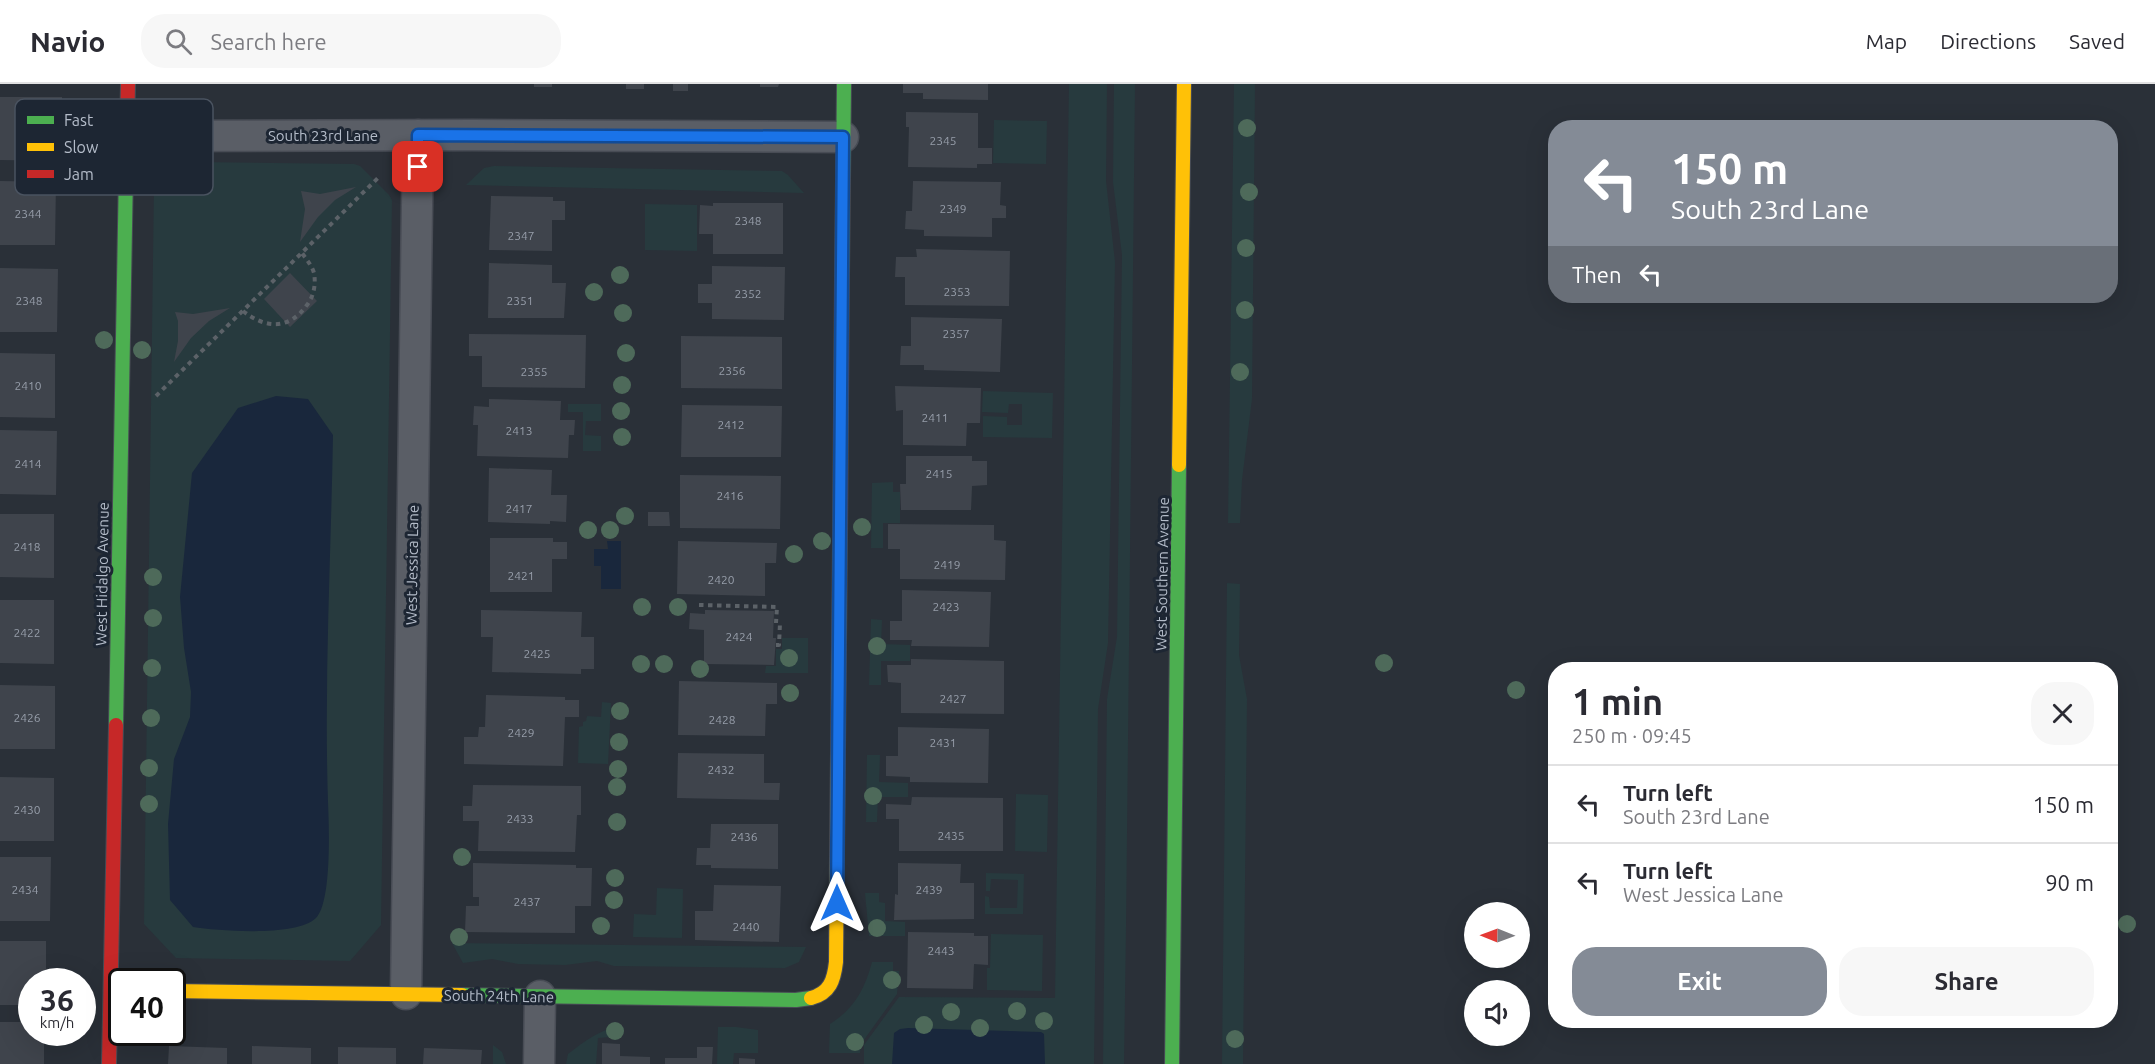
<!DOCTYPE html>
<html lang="en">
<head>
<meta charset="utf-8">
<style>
  body { margin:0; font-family:Ubuntu,sans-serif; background:#f7f7f7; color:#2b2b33; height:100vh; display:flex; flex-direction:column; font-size:22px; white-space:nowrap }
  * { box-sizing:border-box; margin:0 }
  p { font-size:20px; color:#7c7c81 }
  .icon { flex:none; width:33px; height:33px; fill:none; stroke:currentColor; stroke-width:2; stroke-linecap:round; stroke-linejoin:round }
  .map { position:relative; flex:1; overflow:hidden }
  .sheet { position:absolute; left:1548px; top:578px; width:570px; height:366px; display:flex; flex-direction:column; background:#fff; border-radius:24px; box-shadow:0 6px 24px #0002 }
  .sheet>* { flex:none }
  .banner { position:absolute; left:1548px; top:36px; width:570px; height:183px; border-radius:24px; box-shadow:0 6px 24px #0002; background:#848b96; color:#fff; overflow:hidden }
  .needle { width:39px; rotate:271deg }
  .controls { position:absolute; left:1464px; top:818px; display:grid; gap:12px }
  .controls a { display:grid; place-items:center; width:66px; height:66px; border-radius:50%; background:#fff; box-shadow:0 6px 24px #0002; font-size:30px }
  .speed { position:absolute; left:18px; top:884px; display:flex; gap:12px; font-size:30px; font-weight:700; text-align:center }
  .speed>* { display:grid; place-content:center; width:78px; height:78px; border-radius:50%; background:#fff; box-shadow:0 6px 24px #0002; line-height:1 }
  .speed small { font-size:15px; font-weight:400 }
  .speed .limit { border:3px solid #111; border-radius:9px; background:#fff; color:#111 }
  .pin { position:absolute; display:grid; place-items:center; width:51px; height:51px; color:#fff; margin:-26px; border-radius:12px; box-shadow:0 3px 9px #0006 }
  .me { position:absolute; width:66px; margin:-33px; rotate:0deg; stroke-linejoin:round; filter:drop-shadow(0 0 4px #0008) }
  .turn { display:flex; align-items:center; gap:21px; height:126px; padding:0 24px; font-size:27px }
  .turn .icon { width:78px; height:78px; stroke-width:2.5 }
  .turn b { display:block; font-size:42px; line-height:51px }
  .then { display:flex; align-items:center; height:57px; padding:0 24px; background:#0003; gap:12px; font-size:22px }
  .round { display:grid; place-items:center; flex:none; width:63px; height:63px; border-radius:24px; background:#f7f7f7 }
  .summary { display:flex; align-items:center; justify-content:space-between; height:102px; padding:0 24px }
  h1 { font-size:36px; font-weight:700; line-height:45px }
  .primary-button { display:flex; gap:12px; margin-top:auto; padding:12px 24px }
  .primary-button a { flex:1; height:69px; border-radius:24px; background:#848b96; color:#fff; font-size:24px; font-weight:700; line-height:69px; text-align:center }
  .primary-button a+a { background:#f7f7f7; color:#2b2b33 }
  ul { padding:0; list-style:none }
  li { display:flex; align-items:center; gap:18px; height:78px; padding:0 24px; border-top:2px solid #e1e1e2 }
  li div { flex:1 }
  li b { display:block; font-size:22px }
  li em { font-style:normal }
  header { display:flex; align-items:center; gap:36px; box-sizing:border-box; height:84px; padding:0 30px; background:#fff; border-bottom:2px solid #e1e1e2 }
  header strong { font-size:28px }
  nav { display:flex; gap:33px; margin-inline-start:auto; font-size:21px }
  .search { width:420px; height:54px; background:#f7f7f7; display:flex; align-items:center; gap:15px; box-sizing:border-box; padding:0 21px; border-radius:24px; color:#7c7c81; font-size:22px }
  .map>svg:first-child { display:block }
  .green { fill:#273a3e }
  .water { fill:#19273c }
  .building { fill:#3f444c }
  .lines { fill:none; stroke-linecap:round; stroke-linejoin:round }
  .street-casing { stroke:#484c55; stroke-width:33 }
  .fast-casing { stroke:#484c55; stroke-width:16 }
  .slow-casing { stroke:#484c55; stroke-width:16 }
  .jam-casing { stroke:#484c55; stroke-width:16 }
  .path { stroke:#5c6268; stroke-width:4; stroke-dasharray:4.5 4.5; stroke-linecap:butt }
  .street { stroke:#5a5e66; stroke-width:30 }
  .fast { stroke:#4caf50; stroke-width:14 }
  .slow { stroke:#ffc107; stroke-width:14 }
  .jam { stroke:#c62828; stroke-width:14 }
  .tree { fill:#4e6a5a }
  .route-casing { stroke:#114b97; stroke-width:15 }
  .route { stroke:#1a73e8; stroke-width:10 }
  .labels { text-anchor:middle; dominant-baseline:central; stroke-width:6; stroke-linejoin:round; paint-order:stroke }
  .number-label { font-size:12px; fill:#979eaa }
  .street-label { font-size:15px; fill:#b4bcc9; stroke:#1d2633 }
  .key { fill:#1d2633; stroke:#4a5360; stroke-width:1.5 }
  .key-label { font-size:16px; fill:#b4bcc9 }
</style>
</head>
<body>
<header>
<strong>Navio</strong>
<div class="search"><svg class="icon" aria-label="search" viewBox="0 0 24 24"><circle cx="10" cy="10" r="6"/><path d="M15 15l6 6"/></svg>Search here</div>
<nav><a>Map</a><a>Directions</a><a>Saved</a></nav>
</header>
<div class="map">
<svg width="2155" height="980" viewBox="0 0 2155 980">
  <rect width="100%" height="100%" fill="#2a3038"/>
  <path class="green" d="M1069,0H1107L1106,97L1115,178L1108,559L1098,625L1094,980H864V961L899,913L1055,914Z
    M1114,0H1135L1126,844L1124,980H1103L1107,615L1117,553L1122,171L1113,98Z
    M1234,0H1255L1252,315L1242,396L1240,439H1228Z
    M994,36L1047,37L1046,80L993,79Z
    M194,78L354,80L360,82L389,111L392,116L381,841L350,877L176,874L144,840L154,101Z
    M494,82L782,87L788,91L804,109L466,101L484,84Z
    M645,120L697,121V167L645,166Z
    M983,307L1053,309L1052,354L983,353V332L1007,333V341H1022V320H1009L1008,329L982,328Z
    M568,320H601V337H586L585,351L601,352V367H583V328H568Z
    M893,398V408H900V439H883V464H871L872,399Z
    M1227,499L1240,500L1239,571L1247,615L1243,980H1222Z
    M871,535L882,536L881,560L910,561V577H881V601H869Z
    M782,554H808V589H765L766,582H776V565H782Z
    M602,618L611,619L608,680L578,679L579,643L583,642V638L586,637L587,632L601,633Z
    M867,671H880L879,698L908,699V713H878L877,738H866Z
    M1016,710L1048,711L1047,768L1015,767Z
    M986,789L1024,790L1023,830H985V812L989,813L990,824H1017L1018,796L991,795L990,807H986Z
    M657,804L683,805L682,854L633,853L634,830L656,831Z
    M865,809H879V818L885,819V837L905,838V852H869Z
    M991,850L1043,851L1042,907L987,906V884H990Z
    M452,859L805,863H806L799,878L785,884L614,882L597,877L565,881L518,880L492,875L463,879Z
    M872,878H893V887H899L897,910L861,960L860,969H829L830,940C854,925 865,905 872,878Z
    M622,942V952L598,954L596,980H566L568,970C585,957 600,945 622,942Z
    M718,943H736L758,946V969H734L733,980H717Z
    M493,961L502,968L506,980H493Z"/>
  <path class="water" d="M276,312L308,315L333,351C331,473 324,596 328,718C329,741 332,818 316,834C296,853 220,847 193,843L170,816L168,740L174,675L190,633L191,608L184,564L180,513L192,389L238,324Z
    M607,457H621V505H601V482H594V465H608Z
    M908,944L1041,948L1044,950L1045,980H892L894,949L900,945Z"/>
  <path class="building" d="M534,0H552V3H534Z
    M626,0H644V5H626Z
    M673,0H688V7H673Z
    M760,0H779L778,3H760Z
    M903,0H988V16L923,15V9H903Z
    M0,13H62V77L0,76Z
    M906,28L978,29V64H992V80H977V84L908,83L909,43H906Z
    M0,97L56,98L55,161H0Z
    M913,97L1001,98L1000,121L1006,122V134H992V153L924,152V146L905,145L906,127H912Z
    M356,103L335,116L318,133L300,158L305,125L301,107L320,110Z
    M491,112L553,113V117H565V136H552V167L489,166Z
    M713,119H783V170H713V150H699L700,121L713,122Z
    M916,165L1010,167L1009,222L905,221V193H895L896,173H917Z
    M489,179L552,181V199H566L564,234H488Z
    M712,182L785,183L784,236L712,235V219H698V200H712Z
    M0,184L58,185L57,248H0Z
    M290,189L317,217L290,243L264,215Z
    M230,224L209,237L191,254L174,278L178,257V237L175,228L193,230Z
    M911,233L1002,235L1000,288L924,286V281H900L901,262H911Z
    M469,250L586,251L585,304L482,303V272H469Z
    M681,252L782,253V305L681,304Z
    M0,269L55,270V334L0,333Z
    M895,302L981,304L980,339H967L966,362L903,361V326L896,327Z
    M489,315L561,317L560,336H575L574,351H569L568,374L477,372L478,341H473L474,322L489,323Z
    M682,321L782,322L781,373H681Z
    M0,346L57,347L56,411L0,410Z
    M906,372H972V377H987V401L972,402L971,426H901L900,400H906Z
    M489,384L552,386L551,411H567L566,438L550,437V440L488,438Z
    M680,391L781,392L780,445L680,444Z
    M648,428H669L670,442H648Z
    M0,430H54V494L0,493Z
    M888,440L994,441V456L1006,457L1005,496L900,495V465H888Z
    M490,454H553V458H567V475H552V508H490Z
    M678,457L777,459L776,479H765V512L677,510Z
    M902,506L991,508L989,563L911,562L912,556H890V537H902Z
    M0,516H54V580L0,579Z
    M481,526L582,528L581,553H594V585H581V590L492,588L493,553H481Z
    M705,526L774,527L773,554H776L774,581L704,580V546L689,545L690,529L705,530Z
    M911,575L1004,577V630L901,629V599L888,598L887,581H911Z
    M679,597L777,599V620H766L765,652L678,651Z
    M0,601L55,602V665H0Z
    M486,611L565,613V616H579V633H565L563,682L464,680V653H478L479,643H485Z
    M898,643L989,645L988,699L910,698V693L886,692V672H898Z
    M678,669L764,670V699H780L779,716L677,714Z
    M0,693L54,694V757H0Z
    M473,701L581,702V731H577L575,768L478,767L479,737H463V722H472Z
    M912,713L1003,714V767H899V735H886V720L911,721Z
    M711,740H778V785L711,784V781H696L697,764H710Z
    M0,773H51L50,837H0Z
    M473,779L576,781V784H592L591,822H575V849L465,848L466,822H479V813H473Z
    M898,779L961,780L960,799H974V835L894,836L895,810L898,811Z
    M714,801L781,802L779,858L695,856V827H713Z
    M908,848L974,849V852H988V881L974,880L973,905L907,904Z
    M0,857H46V897H32V921H0Z
    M0,938H32V948H44V980H0Z
    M602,959L620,960V972L650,973V980H602Z
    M169,962L227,964V980H168Z
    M252,962L311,964V980H252Z
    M338,963L396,964V980H338Z
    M697,963H713L712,980H665V974H697Z
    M424,964L482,966L481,980H423Z
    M739,974L755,975V980H739Z"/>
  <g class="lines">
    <defs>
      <path id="street" d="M127,52L473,51L843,53
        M406,910L418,51
        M539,980L540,912"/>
      <path id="fast" d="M842,192L844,0
        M116,641L126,87
        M462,911L796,916L811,914
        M1172,980L1179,381"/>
      <path id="slow" d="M1179,381L1184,0
        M172,907L462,911
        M811,914C830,909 834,896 836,878L840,456"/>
      <path id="jam" d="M126,87L128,0
        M840,456L842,192
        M109,980L116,641"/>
    </defs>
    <use href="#street" class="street-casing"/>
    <use href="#fast" class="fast-casing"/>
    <use href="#slow" class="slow-casing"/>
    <use href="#jam" class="jam-casing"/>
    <path class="path" d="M243,227C266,245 289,246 307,221C314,212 316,200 314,189C312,182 307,176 302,169
      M156,312L380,92
      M699,521L777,523L776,539
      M776,561H779L780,539"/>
    <use href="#street" class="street"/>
    <use href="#fast" class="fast"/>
    <use href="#slow" class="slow"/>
    <use href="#jam" class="jam"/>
  </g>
  <g class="tree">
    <circle cx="1247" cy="44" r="9"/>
    <circle cx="1249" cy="108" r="9"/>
    <circle cx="1246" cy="164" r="9"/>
    <circle cx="620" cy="191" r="9"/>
    <circle cx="594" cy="208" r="9"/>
    <circle cx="1245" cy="226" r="9"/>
    <circle cx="623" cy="229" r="9"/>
    <circle cx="104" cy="256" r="9"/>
    <circle cx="142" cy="266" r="9"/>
    <circle cx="626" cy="269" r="9"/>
    <circle cx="1240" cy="288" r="9"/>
    <circle cx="622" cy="301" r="9"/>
    <circle cx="621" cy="327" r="9"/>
    <circle cx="622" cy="353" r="9"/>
    <circle cx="625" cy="432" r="9"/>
    <circle cx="862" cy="443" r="9"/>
    <circle cx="588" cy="446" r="9"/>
    <circle cx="610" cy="446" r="9"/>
    <circle cx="822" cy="457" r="9"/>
    <circle cx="794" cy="470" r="9"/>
    <circle cx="153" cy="493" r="9"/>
    <circle cx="642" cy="523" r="9"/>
    <circle cx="678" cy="523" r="9"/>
    <circle cx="153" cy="534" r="9"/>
    <circle cx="877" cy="562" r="9"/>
    <circle cx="789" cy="574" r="9"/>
    <circle cx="1384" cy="579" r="9"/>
    <circle cx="641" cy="580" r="9"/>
    <circle cx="664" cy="580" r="9"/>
    <circle cx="152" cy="584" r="9"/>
    <circle cx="700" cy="585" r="9"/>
    <circle cx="1516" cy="606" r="9"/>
    <circle cx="790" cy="609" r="9"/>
    <circle cx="620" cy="627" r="9"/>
    <circle cx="151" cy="634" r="9"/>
    <circle cx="619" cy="658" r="9"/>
    <circle cx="149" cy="684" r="9"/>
    <circle cx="618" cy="685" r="9"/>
    <circle cx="617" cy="703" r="9"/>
    <circle cx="873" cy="712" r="9"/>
    <circle cx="149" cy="720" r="9"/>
    <circle cx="617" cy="738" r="9"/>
    <circle cx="462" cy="773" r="9"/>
    <circle cx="615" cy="794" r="9"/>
    <circle cx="614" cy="816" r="9"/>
    <circle cx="2127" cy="840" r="9"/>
    <circle cx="601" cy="842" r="9"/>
    <circle cx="877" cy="844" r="9"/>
    <circle cx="459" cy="853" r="9"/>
    <circle cx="892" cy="896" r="9"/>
    <circle cx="1017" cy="927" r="9"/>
    <circle cx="951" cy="928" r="9"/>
    <circle cx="1044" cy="937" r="9"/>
    <circle cx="924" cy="941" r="9"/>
    <circle cx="980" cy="944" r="9"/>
    <circle cx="615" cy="947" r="9"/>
    <circle cx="1235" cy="955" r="9"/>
    <circle cx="855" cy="958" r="9"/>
  </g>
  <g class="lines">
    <defs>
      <path id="route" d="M418,83V51L843,53L837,819"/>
    </defs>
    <use href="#route" class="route-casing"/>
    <use href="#route" class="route"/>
  </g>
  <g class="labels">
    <g class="number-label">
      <text x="943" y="56">2345</text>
      <text x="953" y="124">2349</text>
      <text x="28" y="129">2344</text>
      <text x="748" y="136">2348</text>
      <text x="521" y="151">2347</text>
      <text x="957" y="207">2353</text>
      <text x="748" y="209">2352</text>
      <text x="29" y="216">2348</text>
      <text x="520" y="216">2351</text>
      <text x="956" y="249">2357</text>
      <text x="732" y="286">2356</text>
      <text x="534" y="287">2355</text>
      <text x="28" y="301">2410</text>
      <text x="935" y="333">2411</text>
      <text x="731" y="340">2412</text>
      <text x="519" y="346">2413</text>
      <text x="28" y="379">2414</text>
      <text x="939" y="389">2415</text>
      <text x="730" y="411">2416</text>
      <text x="519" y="424">2417</text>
      <text x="27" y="462">2418</text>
      <text x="947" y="480">2419</text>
      <text x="521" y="491">2421</text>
      <text x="721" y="495">2420</text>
      <text x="946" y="522">2423</text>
      <text x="27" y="548">2422</text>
      <text x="739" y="552">2424</text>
      <text x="537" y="569">2425</text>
      <text x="953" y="614">2427</text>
      <text x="27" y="633">2426</text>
      <text x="722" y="635">2428</text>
      <text x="521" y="648">2429</text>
      <text x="943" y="658">2431</text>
      <text x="721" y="685">2432</text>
      <text x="27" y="725">2430</text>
      <text x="520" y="734">2433</text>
      <text x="951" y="751">2435</text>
      <text x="744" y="752">2436</text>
      <text x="25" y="805">2434</text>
      <text x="929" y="805">2439</text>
      <text x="527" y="817">2437</text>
      <text x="746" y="842">2440</text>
      <text x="941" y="866">2443</text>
    </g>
    <g class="street-label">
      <text x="323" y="51">South 23rd Lane</text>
      <text transform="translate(412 481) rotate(-89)">West Jessica Lane</text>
      <text transform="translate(102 490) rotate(-89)">West Hidalgo Avenue</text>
      <text transform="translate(1162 490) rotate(-89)">West Southern Avenue</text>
      <text transform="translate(499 912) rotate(1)">South 24th Lane</text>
    </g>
  </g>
  <rect x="15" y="15" width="198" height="96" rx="9" class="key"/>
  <rect x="27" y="32" width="27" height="8" fill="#4caf50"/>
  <rect x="27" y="59" width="27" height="8" fill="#ffc107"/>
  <rect x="27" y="86" width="27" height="8" fill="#c62828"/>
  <g class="key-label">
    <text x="64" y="42">Fast</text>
    <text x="64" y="69">Slow</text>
    <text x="64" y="96">Jam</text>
  </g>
</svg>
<div class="controls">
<a><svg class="needle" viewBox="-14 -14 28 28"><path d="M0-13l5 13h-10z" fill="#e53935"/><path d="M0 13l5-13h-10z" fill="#7c7c81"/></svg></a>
<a><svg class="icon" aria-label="sound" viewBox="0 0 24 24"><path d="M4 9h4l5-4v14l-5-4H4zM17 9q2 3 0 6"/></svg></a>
</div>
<div class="speed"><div>36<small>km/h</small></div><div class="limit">40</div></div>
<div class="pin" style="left:418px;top:83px;background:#d93025"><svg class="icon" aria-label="arrive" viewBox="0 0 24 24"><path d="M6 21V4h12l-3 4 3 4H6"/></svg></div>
<svg class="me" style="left:837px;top:819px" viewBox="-20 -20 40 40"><path d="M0-17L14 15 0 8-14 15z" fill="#1a73e8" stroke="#fff" stroke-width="4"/></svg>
<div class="banner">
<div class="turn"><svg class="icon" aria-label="left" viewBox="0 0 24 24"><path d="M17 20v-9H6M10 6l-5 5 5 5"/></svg><div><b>150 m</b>South 23rd Lane</div></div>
<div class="then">Then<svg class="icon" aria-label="left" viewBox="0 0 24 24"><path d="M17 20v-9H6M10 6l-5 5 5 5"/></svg></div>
</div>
<section class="sheet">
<div class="summary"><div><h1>1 min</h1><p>250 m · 09:45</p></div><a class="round"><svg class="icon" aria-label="close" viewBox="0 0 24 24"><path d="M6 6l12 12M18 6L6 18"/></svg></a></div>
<ul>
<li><svg class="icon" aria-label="left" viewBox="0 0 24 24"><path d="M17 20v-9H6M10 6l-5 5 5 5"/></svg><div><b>Turn left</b><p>South 23rd Lane</p></div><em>150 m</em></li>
<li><svg class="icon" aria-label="left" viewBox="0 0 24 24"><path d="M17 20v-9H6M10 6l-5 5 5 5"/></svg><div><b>Turn left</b><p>West Jessica Lane</p></div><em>90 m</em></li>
</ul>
<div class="primary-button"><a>Exit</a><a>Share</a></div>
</section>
</div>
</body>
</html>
